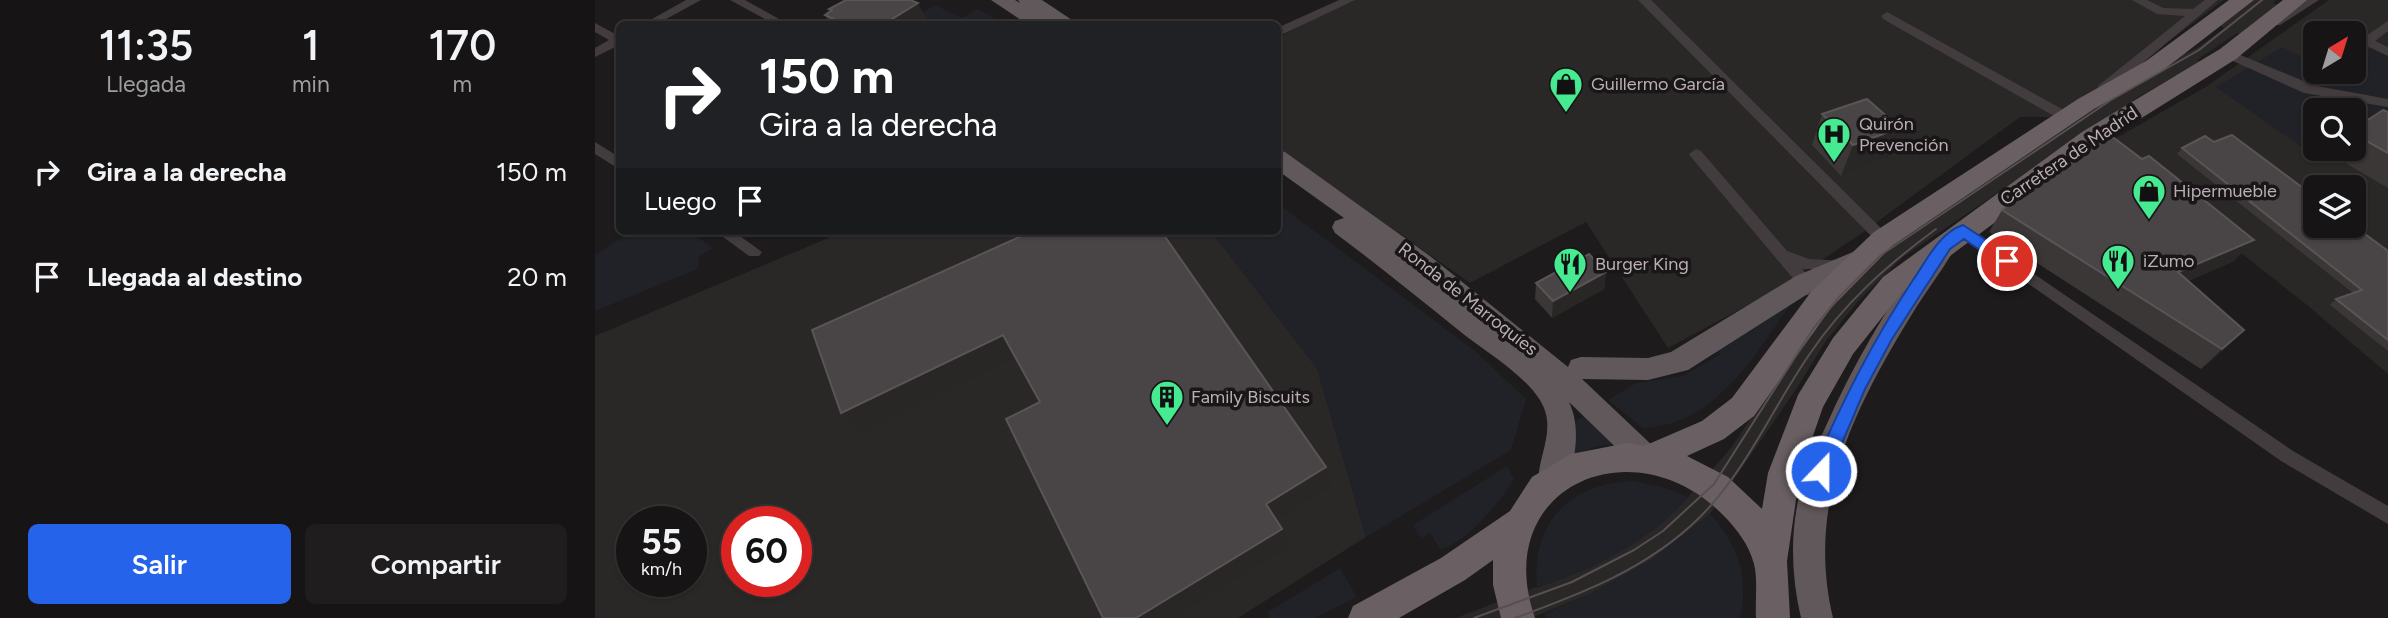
<!DOCTYPE html>
<html lang="es">
<head>
<meta charset="utf-8">
<style>
  body { margin:0; font-family:Figtree,sans-serif; background:#1f1d1d; color:#f1f3f6; height:100vh; display:flex; flex-direction:column; font-size:26px; white-space:nowrap }
  * { box-sizing:border-box; margin:0 }
  p { font-size:23px; color:#9e9ea0 }
  .icon { flex:none; width:38px; height:38px; fill:none; stroke:currentColor; stroke-width:2; stroke-linecap:round; stroke-linejoin:round }
  .map { position:relative; flex:1; overflow:hidden }
  .sheet { display:flex; flex-direction:column; background:#161414; width:595px }
  .sheet>* { flex:none }
  .hud { position:absolute; left:21px; top:21px; width:665px; height:214px; border-radius:10px; box-shadow:0 2px 5px #0004,0 0 0 2px #353334; background:#202124; color:#fff; overflow:hidden }
  .needle { width:46px; rotate:38deg }
  .fabs { position:absolute; left:1708px; top:21px; display:grid; gap:14px }
  .fabs a { display:grid; place-items:center; width:63px; height:63px; border-radius:10px; background:#161414; box-shadow:0 2px 5px #0004,0 0 0 2px #353334; font-size:35px }
  .speed { position:absolute; left:21px; top:506px; display:flex; gap:14px; font-size:35px; font-weight:700; text-align:center }
  .speed>* { display:grid; place-content:center; width:91px; height:91px; border-radius:50%; background:#161414; box-shadow:0 2px 5px #0004,0 0 0 2px #353334; line-height:1 }
  .speed small { font-size:18px; font-weight:400 }
  .speed .limit { border:10px solid #d22; background:#fff; color:#111 }
  .pin { position:absolute; display:grid; place-items:center; width:60px; height:60px; color:#fff; margin:-30px; border:4px solid #fff; border-radius:50%; box-shadow:0 2px 7px #0007 }
  .me { position:absolute; width:77px; margin:-38px; rotate:22deg; stroke-linejoin:round; filter:drop-shadow(0 0 5px #0008) }
  .turn { display:flex; align-items:center; gap:24px; height:147px; padding:0 28px; font-size:32px }
  .turn .icon { width:91px; height:91px; stroke-width:2.5 }
  .turn b { display:block; font-size:49px; line-height:60px }
  .then { display:flex; align-items:center; height:66px; padding:0 28px; background:#0003; gap:14px; font-size:26px }
  .eta { display:flex; justify-content:space-evenly; align-items:center; height:119px; text-align:center }
  .eta b { font-size:42px; font-weight:600; line-height:49px }
  .cta { display:flex; gap:14px; margin-top:auto; padding:14px 28px }
  .cta a { flex:1; height:80px; border-radius:10px; background:#2563eb; color:#fff; font-size:28px; font-weight:600; line-height:80px; text-align:center }
  .cta a+a { background:#1f1d1d; color:#f1f3f6 }
  ul { padding:0; list-style:none }
  li { display:flex; align-items:center; gap:21px; height:105px; padding:0 28px }
  li div { flex:1 }
  li b { display:block; font-size:26px }
  li em { font-style:normal }
  main { display:flex; flex:1; min-height:0 }
  .map>svg:first-child { display:block }
  .built { fill:#2a2727; fill-rule:evenodd }
  .green { fill:#212128 }
  .lines { fill:none; stroke-linecap:round; stroke-linejoin:round }
  .minor { fill:#423c3e; fill-rule:evenodd }
  .primary { fill:#61585c; fill-rule:evenodd }
  .trunk { fill:#6a6064; fill-rule:evenodd }
  .tram { stroke:#574f52; stroke-width:2 }
  .wall { fill:#3b3737 }
  .shaded-wall { fill:#292626 }
  .building { fill:#494445; stroke:#5b5456; stroke-width:2 }
  .route { fill:#2563eb; stroke:#184099; stroke-width:2 }
  .labels { text-anchor:middle; dominant-baseline:central; stroke-width:7; stroke-linejoin:round; paint-order:stroke }
  .poi-label { font-size:18px; fill:#bcaeb5; stroke:#181616; text-anchor:start }
  .street-label { font-size:18px; fill:#bcaeb5; stroke:#181616 }
</style>
</head>
<body>
<main>
<section class="sheet">
<div class="eta">
<div><b>11:35</b><p>Llegada</p></div>
<div><b>1</b><p>min</p></div>
<div><b>170</b><p>m</p></div>
</div>
<ul>
<li><svg class="icon" aria-label="right" viewBox="0 0 24 24"><path d="M7 20v-9h11M14 6l5 5-5 5"/></svg><div><b>Gira a la derecha</b></div><em>150 m</em></li>
<li><svg class="icon" aria-label="arrive" viewBox="0 0 24 24"><path d="M6 21V4h12l-3 4 3 4H6"/></svg><div><b>Llegada al destino</b></div><em>20 m</em></li>
</ul>
<div class="cta"><a>Salir</a><a>Compartir</a></div>
</section>
<div class="map">
<svg width="1793" height="618" viewBox="0 0 1793 618">
  <rect width="100%" height="100%" fill="#1d1b1b"/>
  <path class="built" d="M752,0H1629L1471,117H1425L1267,233L1185,288L1073,348L991,222L875,283L683,148V38Z
    M1649,0H1681L1678,3L1684,5L1649,36L1642,33L1602,60L1605,62L1545,96L1308,257L1265,299L1231,341L1200,391L1115,514L1058,559L995,594L936,618H861L991,568L1032,547L1087,504L1136,448L1226,313L1293,243L1586,52L1592,53L1605,46L1629,28L1622,23Z
    M1734,0H1793V374L1712,305L1636,245L1518,140L1612,86ZM1720,33H1759V72H1720ZM1720,110H1759V149H1720ZM1720,187H1759V226H1720Z
    M250,231H616L722,368L771,537L643,618H0V336ZM37,522H96V581H37ZM142,522H201V581H142Z"/>
  <path class="green" d="M340,5L367,18L383,9L410,24H336L320,17Z
    M1687,47L1720,63V72H1759V59L1776,48L1793,56V127L1740,100L1711,98C1717,120 1719,126 1708,148L1621,87Z
    M683,204L879,350L931,399L916,450L771,537L722,368L616,231H682Z
    M38,231H94L118,248L104,257L103,269L0,311V255Z
    M1202,295C1163,349 1124,425 1048,428L1013,400L1041,383L1088,376L1126,354L1121,349Z
    M994,413L1026,443L1000,447L973,457L976,424Z
    M912,466L919,479C906,501 871,544 845,549L835,533L826,538L818,525Z
    M1037,481L1068,487L1093,497C1057,541 995,571 942,588C936,523 973,484 1037,481Z
    M1115,514C1142,542 1155,579 1145,618H951L949,614L995,594L1058,559Z
    M745,568L762,597L720,618H675L673,612Z"/>
  <g class="lines">
    <path class="minor" d="M91,0H106L62,24H48Z
      M135,0H150L193,24H179Z
      M744,0H760L682,37V28Z
      M1043,0H1056L1293,235L1295,239L1293,243H1283Z
      M1537,0H1552L1568,8L1598,9L1610,0H1623L1513,92H1503V86L1590,16L1562,14Z
      M1710,0H1724L1685,25H1677V19Z
      M1292,12L1476,114L1478,117L1471,121L1466,120L1288,19L1286,16Z
      M1793,21V31L1780,41L1793,47V56L1772,46L1759,54V44Z
      M0,23L24,36V45L0,57V48L14,40L0,32Z
      M1633,50L1711,82L1721,72H1735L1722,86L1793,99V107L1709,93L1629,57L1627,54Z
      M0,142L24,157V169L0,154Z
      M1101,149L1106,151L1192,251L1214,259L1251,261L1254,265L1251,269H1207L1225,291L1222,295H1212L1096,157L1094,154Z
      M1369,226L1698,451L1793,506V524L1686,461L1364,235L1362,231Z
      M120,231H138L167,252L164,256H154Z"/>
    <path class="primary" d="M396,0H420L425,3L423,0H447L483,24H459L453,20L455,24H432Z
      M682,150L690,152L835,256L973,367L976,360L986,357L1053,358L1076,352L1201,276L1265,249L1274,252L1278,259L1274,266L1219,290L1093,370L1053,380L987,379L1060,448L1065,457L1060,466L1050,470L1040,466L974,402C987,429 980,465 968,491L957,495L946,491C936,468 961,437 949,408C937,379 891,352 867,333C825,299 783,265 740,233L737,227L740,221L749,218L682,170Z
      M1348,239L1357,241L1360,248C1349,268 1334,287 1322,306C1261,405 1210,500 1238,618H1206C1197,579 1195,540 1203,501C1208,474 1219,451 1231,426C1260,360 1297,299 1339,241Z"/>
    <path class="trunk" d="M1634,0H1659L1567,71L1499,109L1297,246L1236,308L1159,416L1129,439L1092,456L1133,477L1167,509L1173,473L1203,395L1238,338L1288,277L1487,132L1625,49L1688,0H1712L1641,59L1505,144L1308,291L1258,354L1228,407L1205,473L1192,561L1195,618H1161C1160,601 1163,580 1159,564C1154,545 1142,529 1128,515C1039,424 894,486 940,618H906L898,585V560L870,580L804,618H753L758,606L846,558L915,511L937,477L976,454L1032,443L1049,446L1107,421L1137,398L1216,292L1279,232L1483,99L1551,61Z"/>
    <path class="tram" d="M879,618L977,582L1039,550L1068,531L1119,484L1218,329L1245,296L1286,255L1516,100L1604,50L1667,0
      M920,618C986,594 1054,568 1105,517C1151,471 1177,409 1214,355C1248,304 1292,265 1341,229"/>
  </g>
  <path class="wall" d="M234,9L334,24H235L230,15L235,11Z
    M1793,112V188L1735,154L1740,149H1759V129Z
    M1227,114L1291,159L1246,176L1217,145Z
    M1587,148L1793,251V351L1735,305L1741,299L1758,293L1582,154Z
    M1480,155L1547,159L1659,240L1639,261L1593,281L1628,350L1606,369L1394,232L1407,210L1474,163Z
    M1011,272L1009,289L957,318L940,299L941,283Z"/>
  <path class="shaded-wall" d="M323,3L334,24H289Z
    M1305,128L1291,159L1246,176L1258,145Z
    M1659,240L1639,261L1564,294L1583,272Z
    M1011,272L1009,289L957,318L958,301Z
    M1649,330L1628,350L1606,369L1627,349Z
    M408,335L422,356L266,432L246,413Z
    M731,467L736,486L678,522L671,504Z
    M687,529L693,546L578,618H541Z"/>
  <path class="building" d="M251,0H315L323,3L289,24H249L230,15L237,10L234,9Z
    M1272,99L1305,128L1258,145L1227,114Z
    M1788,110L1793,112V153L1759,134V129Z
    M1515,135L1547,159L1554,156L1659,240L1583,272L1649,330L1627,349L1407,210L1432,190L1483,158L1480,155L1495,143Z
    M1637,135L1720,197V226H1759L1793,251V340L1741,299L1767,290L1587,148L1610,136L1619,142Z
    M438,231H566L731,467L671,504L687,529L541,618H508L411,419L445,402L408,335L246,413L217,330Z
    M994,254L1011,272L958,301L941,283Z"/>
  <path class="route" d="M1368,225L1417,257L1419,261L1417,265H1406L1369,239L1355,249L1297,339L1270,389L1233,476L1226,479L1220,476L1217,471C1247,402 1277,342 1318,280C1332,260 1344,233 1368,225Z"/>
  <defs>
    <symbol id="shop-pin" viewBox="-11 -11 22 30"><path d="M0 17L-7.5 6A9.5 9.5 0 1 1 7.5 6Z" fill="#46ea91" stroke="#181616"/><path d="M-5-2.5h2.3a2.7 3.5 0 0 1 5.4 0H5L5.5 6h-11ZM-1.5-2.5h3a1.5 2.3 0 0 0-3 0Z" fill="#111"/></symbol>
    <symbol id="hospital-pin" viewBox="-11 -11 22 30"><path d="M0 17L-7.5 6A9.5 9.5 0 1 1 7.5 6Z" fill="#46ea91" stroke="#181616"/><path d="M-5-5h3v3.5h4V-5h3V5h-3V1.5h-4V5h-3Z" fill="#111"/></symbol>
    <symbol id="restaurant-pin" viewBox="-11 -11 22 30"><path d="M0 17L-7.5 6A9.5 9.5 0 1 1 7.5 6Z" fill="#46ea91" stroke="#181616"/><path d="M-5-6h1v4h1v-4h1v4h1v-4h1v5L-1.5 .5V6h-2V.5L-5-1ZM5-6V6H3V1.5H1.5Q1.5-4 5-6Z" fill="#111"/></symbol>
    <symbol id="building-pin" viewBox="-11 -11 22 30"><path d="M0 17L-7.5 6A9.5 9.5 0 1 1 7.5 6Z" fill="#46ea91" stroke="#181616"/><path d="M-4-6H4V6H1V3H-1V6H-4ZM-2.5-4.3h1.7v1.8h-1.7ZM.8-4.3h1.7v1.8H.8ZM-2.5-1h1.7V.8h-1.7ZM.8-1h1.7V.8H.8Z" fill="#111"/></symbol>
  </defs>
  <g fill-rule="evenodd">
    <use href="#shop-pin" x="952" y="65" width="38" height="52"/>
    <use href="#hospital-pin" x="1220" y="115" width="38" height="52"/>
    <use href="#shop-pin" x="1535" y="172" width="38" height="52"/>
    <use href="#restaurant-pin" x="1504" y="242" width="38" height="52"/>
    <use href="#restaurant-pin" x="956" y="245" width="38" height="52"/>
    <use href="#building-pin" x="553" y="378" width="38" height="52"/>
  </g>
  <g class="labels">
    <g class="poi-label">
      <text x="996" y="84">Guillermo García</text>
      <text x="1264" y="124">Quirón<tspan x="1264" dy="21">Prevención</tspan></text>
      <text x="1578" y="191">Hipermueble</text>
      <text x="1548" y="261">iZumo</text>
      <text x="1000" y="264">Burger King</text>
      <text x="596" y="397">Family Biscuits</text>
    </g>
    <g class="street-label">
      <text transform="translate(1474 156) rotate(-34)">Carretera de Madrid</text>
      <text transform="translate(873 299) rotate(38)">Ronda de Marroquíes</text>
    </g>
  </g>
</svg>
<div class="fabs">
<a><svg class="needle" viewBox="-14 -14 28 28"><path d="M0-13l5 13h-10z" fill="#e53935"/><path d="M0 13l5-13h-10z" fill="#9e9ea0"/></svg></a>
<a><svg class="icon" aria-label="search" viewBox="0 0 24 24"><circle cx="10" cy="10" r="6"/><path d="M15 15l6 6"/></svg></a>
<a><svg class="icon" aria-label="layers" viewBox="0 0 24 24"><path d="M12 4l9 5-9 5-9-5zM3 14l9 5 9-5"/></svg></a>
</div>
<div class="speed"><div>55<small>km/h</small></div><div class="limit">60</div></div>
<div class="pin" style="left:1412px;top:261px;background:#d93025"><svg class="icon" aria-label="arrive" viewBox="0 0 24 24"><path d="M6 21V4h12l-3 4 3 4H6"/></svg></div>
<svg class="me" style="left:1226px;top:471px" viewBox="-20 -20 40 40"><circle r="17" fill="#2563eb" stroke="#fff" stroke-width="3"/><path d="M0-11L8 9 0 5-8 9z" fill="#fff"/></svg>
<div class="hud">
<div class="turn"><svg class="icon" aria-label="right" viewBox="0 0 24 24"><path d="M7 20v-9h11M14 6l5 5-5 5"/></svg><div><b>150 m</b>Gira a la derecha</div></div>
<div class="then">Luego<svg class="icon" aria-label="arrive" viewBox="0 0 24 24"><path d="M6 21V4h12l-3 4 3 4H6"/></svg></div>
</div>
</div>
</main>
</body>
</html>
